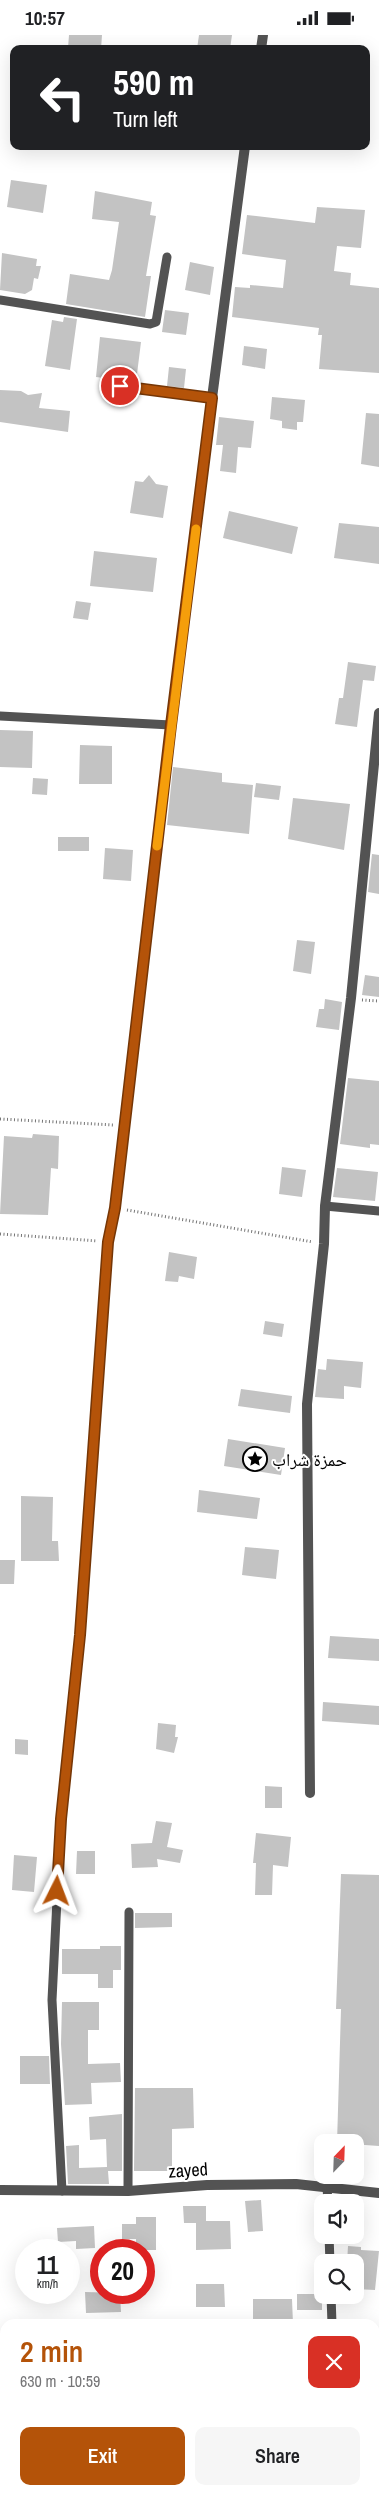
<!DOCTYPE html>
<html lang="en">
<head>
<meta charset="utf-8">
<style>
  body { margin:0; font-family:"Archivo Narrow","Noto Naskh Arabic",sans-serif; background:#f6f6f6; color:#202124; height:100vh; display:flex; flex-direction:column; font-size:19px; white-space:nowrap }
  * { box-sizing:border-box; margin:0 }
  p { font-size:16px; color:#757577 }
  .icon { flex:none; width:28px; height:28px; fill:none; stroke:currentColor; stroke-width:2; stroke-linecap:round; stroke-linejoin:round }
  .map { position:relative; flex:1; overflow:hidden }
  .sheet { position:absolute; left:0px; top:2284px; width:380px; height:176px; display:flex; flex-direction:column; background:#fff; border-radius:15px 15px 0 0; box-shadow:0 5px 20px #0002 }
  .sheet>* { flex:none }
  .hud { position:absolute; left:10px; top:10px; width:360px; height:105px; border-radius:10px; box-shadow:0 5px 20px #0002; background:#202124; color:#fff; overflow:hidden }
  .needle { width:32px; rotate:23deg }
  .buttons { position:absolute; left:314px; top:2099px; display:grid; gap:10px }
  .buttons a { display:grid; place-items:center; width:50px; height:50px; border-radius:10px; background:#fff; box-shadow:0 5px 20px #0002; font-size:25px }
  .speed { position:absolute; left:15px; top:2204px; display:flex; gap:10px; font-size:25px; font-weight:700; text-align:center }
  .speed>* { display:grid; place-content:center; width:65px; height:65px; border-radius:50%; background:#fff; box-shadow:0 5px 20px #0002; line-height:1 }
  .speed small { font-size:12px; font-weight:400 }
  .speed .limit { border:8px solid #d22; background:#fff; color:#111 }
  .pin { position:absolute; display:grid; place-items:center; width:42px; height:42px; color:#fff; margin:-21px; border:2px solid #fff; border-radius:50%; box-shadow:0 1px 5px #0007 }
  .me { position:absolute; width:55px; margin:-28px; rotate:3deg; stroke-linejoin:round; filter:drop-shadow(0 0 4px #0008) }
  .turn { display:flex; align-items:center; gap:18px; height:105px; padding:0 20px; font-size:22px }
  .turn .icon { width:65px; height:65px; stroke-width:2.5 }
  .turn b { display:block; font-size:35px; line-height:42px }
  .round { display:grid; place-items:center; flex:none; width:52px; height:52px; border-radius:10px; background:#f6f6f6 }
  .summary { display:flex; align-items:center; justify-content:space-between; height:85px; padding:0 20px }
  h1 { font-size:30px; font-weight:600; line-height:38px; color:#b45309 }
  .button { display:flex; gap:10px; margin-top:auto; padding:10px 20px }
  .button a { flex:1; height:58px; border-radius:10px; background:#b45309; color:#fff; font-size:20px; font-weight:600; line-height:58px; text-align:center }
  .button a+a { background:#f6f6f6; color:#202124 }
  .status { display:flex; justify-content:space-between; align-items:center; height:35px; padding:0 25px; background:#fff; direction:ltr }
  .status svg { height:14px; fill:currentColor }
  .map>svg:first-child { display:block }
  .building { fill:#c3c3c3 }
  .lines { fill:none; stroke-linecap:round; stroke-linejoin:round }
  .path { stroke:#757575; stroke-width:3; stroke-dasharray:1 2.5; stroke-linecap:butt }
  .service { stroke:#535353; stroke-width:9 }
  .minor { stroke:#535353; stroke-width:10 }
  .tertiary { stroke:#535353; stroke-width:10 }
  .route-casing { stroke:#753606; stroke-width:12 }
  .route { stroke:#b45309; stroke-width:9 }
  .slow { stroke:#f59e0b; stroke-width:9 }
  .labels { text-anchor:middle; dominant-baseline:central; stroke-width:4; stroke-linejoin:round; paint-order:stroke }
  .poi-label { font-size:18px; fill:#000; stroke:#fff; text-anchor:start }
  .street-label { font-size:18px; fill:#000; stroke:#fff }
</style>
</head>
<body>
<div class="status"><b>10:57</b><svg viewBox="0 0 49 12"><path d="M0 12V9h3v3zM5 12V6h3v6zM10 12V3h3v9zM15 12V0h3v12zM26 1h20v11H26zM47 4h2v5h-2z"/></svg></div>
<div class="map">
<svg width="379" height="2459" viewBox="0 0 379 2459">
  <rect width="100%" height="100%" fill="#fff"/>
  <path class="building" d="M69,0H102L101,14L68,13Z
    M199,0H232L230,14H197Z
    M11,145L47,150L43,178L7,172Z
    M95,156L152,167L150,180L156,181L146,241H151L145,282L66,269L70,239L109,245L112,235L119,187L92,184Z
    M317,172L365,175L361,213L337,211L334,236L351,238L350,250L379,253V338L319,334L322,300H318L319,293L232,282L235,252L250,253V250L283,253L286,225L242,219L247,180L315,188Z
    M2,218L37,224L36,231H41L38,244L34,243L32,255L25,259L0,255Z
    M190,227L214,232L210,260L185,255Z
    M165,275L189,278L186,300L162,297Z
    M64,282L77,284L70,335L45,331L52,285L63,287Z
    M100,302L141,307L136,347L96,342Z
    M244,311L267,314L265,334L242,330Z
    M169,332L186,334L184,353L167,351Z
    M0,355L21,356L28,360L42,358L39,373L70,376L68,397L0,387Z
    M272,362L305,365L303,387H297V395L282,393V386L270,384Z
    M366,378L379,379V432L361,429Z
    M219,382L254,386L251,413L238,412L236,438L220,436L223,410H216Z
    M149,440L156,449L168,451L163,483L130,478L135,446L143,447Z
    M229,476L298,492L292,519L223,503Z
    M339,488L379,492V529L334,523Z
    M94,516L157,523L153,557L90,551Z
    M76,566L91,568L88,585L73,583Z
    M348,627L376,631L374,646L363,645L357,692L335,689L339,663H343Z
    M0,695L33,696L32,733L0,732Z
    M80,710L112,711V749H79Z
    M173,732L222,738V747L253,750L249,799L167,790Z
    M33,743L48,744L47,760L32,759Z
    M256,748L281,751L279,765L254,762Z
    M293,763L350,769L344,815L288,804Z
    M58,802H89V816H58Z
    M105,813L133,815L131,846L103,844Z
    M372,819L379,820V859L368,857Z
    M297,905L315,907L311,939L293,936Z
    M365,940L379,942V962L362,960Z
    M325,964L342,967L339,995L316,992L319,974H324Z
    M348,1043L379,1046V1110L370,1109V1113L340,1109Z
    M33,1099L59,1101L58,1134L51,1133L48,1180L0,1179L4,1101L32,1103Z
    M282,1132L306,1135L302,1162L279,1159Z
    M337,1133L378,1137L375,1166L333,1162Z
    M169,1217L197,1222L194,1244L179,1241L178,1247L165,1246Z
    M265,1286L284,1289L282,1302L263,1299Z
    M327,1324L363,1327L361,1353L344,1351V1364L315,1362L318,1334L326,1335Z
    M241,1354L292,1361L290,1378L238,1371Z
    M228,1404L285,1413L281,1440L224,1431Z
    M199,1455L260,1463L257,1484L197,1477Z
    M21,1461L53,1462L52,1506H58L59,1526H21Z
    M245,1512L279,1515L276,1544L242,1540Z
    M0,1525H15L14,1549H0Z
    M330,1601L379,1604V1626L328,1623Z
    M323,1667L379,1671V1690L322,1686Z
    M158,1688L176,1690L175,1702H178L174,1718L156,1714Z
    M15,1704L28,1705V1720L15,1719Z
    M265,1751L282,1752V1773H265Z
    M156,1786L172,1788L167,1812L183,1815L180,1828L157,1824L158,1832L132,1833L131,1809L152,1808Z
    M256,1798L291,1802L288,1832L273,1830L272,1860H255L256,1828H253Z
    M77,1816H95V1839H76Z
    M14,1820L37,1822L34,1857L12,1855Z
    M341,1839L379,1840V2111L337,2108L341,1974H336Z
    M135,1878H172V1892L135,1893Z
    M100,1911H121V1935H113V1953H98V1939H62V1914H100Z
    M62,1967H99V1995H88V2029L120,2028L121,2047L91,2048L92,2069L65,2070L61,2009Z
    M20,2021H49L50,2049H20Z
    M135,2053H193L194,2093L172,2094V2136H134Z
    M122,2079V2136H108L109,2149H68L66,2111L79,2110V2133L107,2132L106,2104L90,2105L89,2082Z
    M261,2165L263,2196L248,2197L245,2166Z
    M183,2171H206V2186H230L231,2214L196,2215V2188H184Z
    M136,2182H156V2215H136V2204H122V2189H136Z
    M94,2191L95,2213L76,2214V2206L58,2207L57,2193Z
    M348,2211L361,2212V2215L379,2216L375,2255L355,2254V2228H347Z
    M196,2249H224L225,2272H196Z
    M85,2257L120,2258L121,2277L86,2278Z
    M297,2259H322V2275H297Z
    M253,2264H292L293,2289H253Z"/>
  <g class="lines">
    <path class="path" d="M362,965L379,966
      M0,1084L114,1090
      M127,1175L313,1207
      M0,1199L97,1206"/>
    <path class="service" d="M0,265L150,289L156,287L167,222
      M120,351L212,363L171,690
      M0,681L171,690L115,1173L108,1207L80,1600L61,1784L52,1965L62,2156
      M325,1171L379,1176
      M327,2152L328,2168
      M128,2156L129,1877
      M329,2200L330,2228
      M331,2260L332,2289"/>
    <path class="minor" d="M261,14L263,0
      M212,363L245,111
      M310,1758L307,1369L324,1209L325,1171L351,963L379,678"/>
    <path class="tertiary" d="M0,2155L128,2156L207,2150L296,2149L379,2158"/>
  </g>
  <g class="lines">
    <defs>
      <path id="route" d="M57,1856L61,1784L80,1600L108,1207L115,1173L171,690L212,363L120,351"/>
    </defs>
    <use href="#route" class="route-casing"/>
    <use href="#route" class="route"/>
    <path class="slow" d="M157,811L196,494"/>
  </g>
  <defs>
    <symbol id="sight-ring" viewBox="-11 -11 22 22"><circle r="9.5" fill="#fff" stroke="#000" stroke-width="1.5"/><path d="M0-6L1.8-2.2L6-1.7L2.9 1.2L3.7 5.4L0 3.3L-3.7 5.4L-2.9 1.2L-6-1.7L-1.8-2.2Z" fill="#000"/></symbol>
  </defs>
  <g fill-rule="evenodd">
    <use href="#sight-ring" x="241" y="1410" width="28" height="28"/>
  </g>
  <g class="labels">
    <g class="poi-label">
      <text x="272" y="1424">حمزة شراب</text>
    </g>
    <g class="street-label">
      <text transform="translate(188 2135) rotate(-4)">zayed</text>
    </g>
  </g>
</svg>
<div class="buttons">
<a><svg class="needle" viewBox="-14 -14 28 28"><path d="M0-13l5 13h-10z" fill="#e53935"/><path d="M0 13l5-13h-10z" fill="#757577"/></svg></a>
<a><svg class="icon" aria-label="sound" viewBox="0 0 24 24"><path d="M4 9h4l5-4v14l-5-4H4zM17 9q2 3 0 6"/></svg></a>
<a><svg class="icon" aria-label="search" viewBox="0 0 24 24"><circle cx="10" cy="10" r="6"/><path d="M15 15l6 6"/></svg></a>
</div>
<div class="speed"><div>11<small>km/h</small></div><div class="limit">20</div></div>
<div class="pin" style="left:120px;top:351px;background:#d93025"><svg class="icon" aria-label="arrive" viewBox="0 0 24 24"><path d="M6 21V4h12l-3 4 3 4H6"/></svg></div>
<svg class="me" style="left:57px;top:1856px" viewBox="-20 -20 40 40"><path d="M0-17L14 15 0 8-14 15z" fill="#b45309" stroke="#fff" stroke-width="4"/></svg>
<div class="hud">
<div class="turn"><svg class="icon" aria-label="left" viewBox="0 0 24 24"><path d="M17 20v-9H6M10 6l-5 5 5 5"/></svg><div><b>590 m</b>Turn left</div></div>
</div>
<section class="sheet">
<div class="summary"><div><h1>2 min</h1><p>630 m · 10:59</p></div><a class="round" style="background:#d93025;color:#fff"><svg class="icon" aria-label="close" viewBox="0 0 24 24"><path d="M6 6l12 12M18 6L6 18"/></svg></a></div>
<div class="button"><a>Exit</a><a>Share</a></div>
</section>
</div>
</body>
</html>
